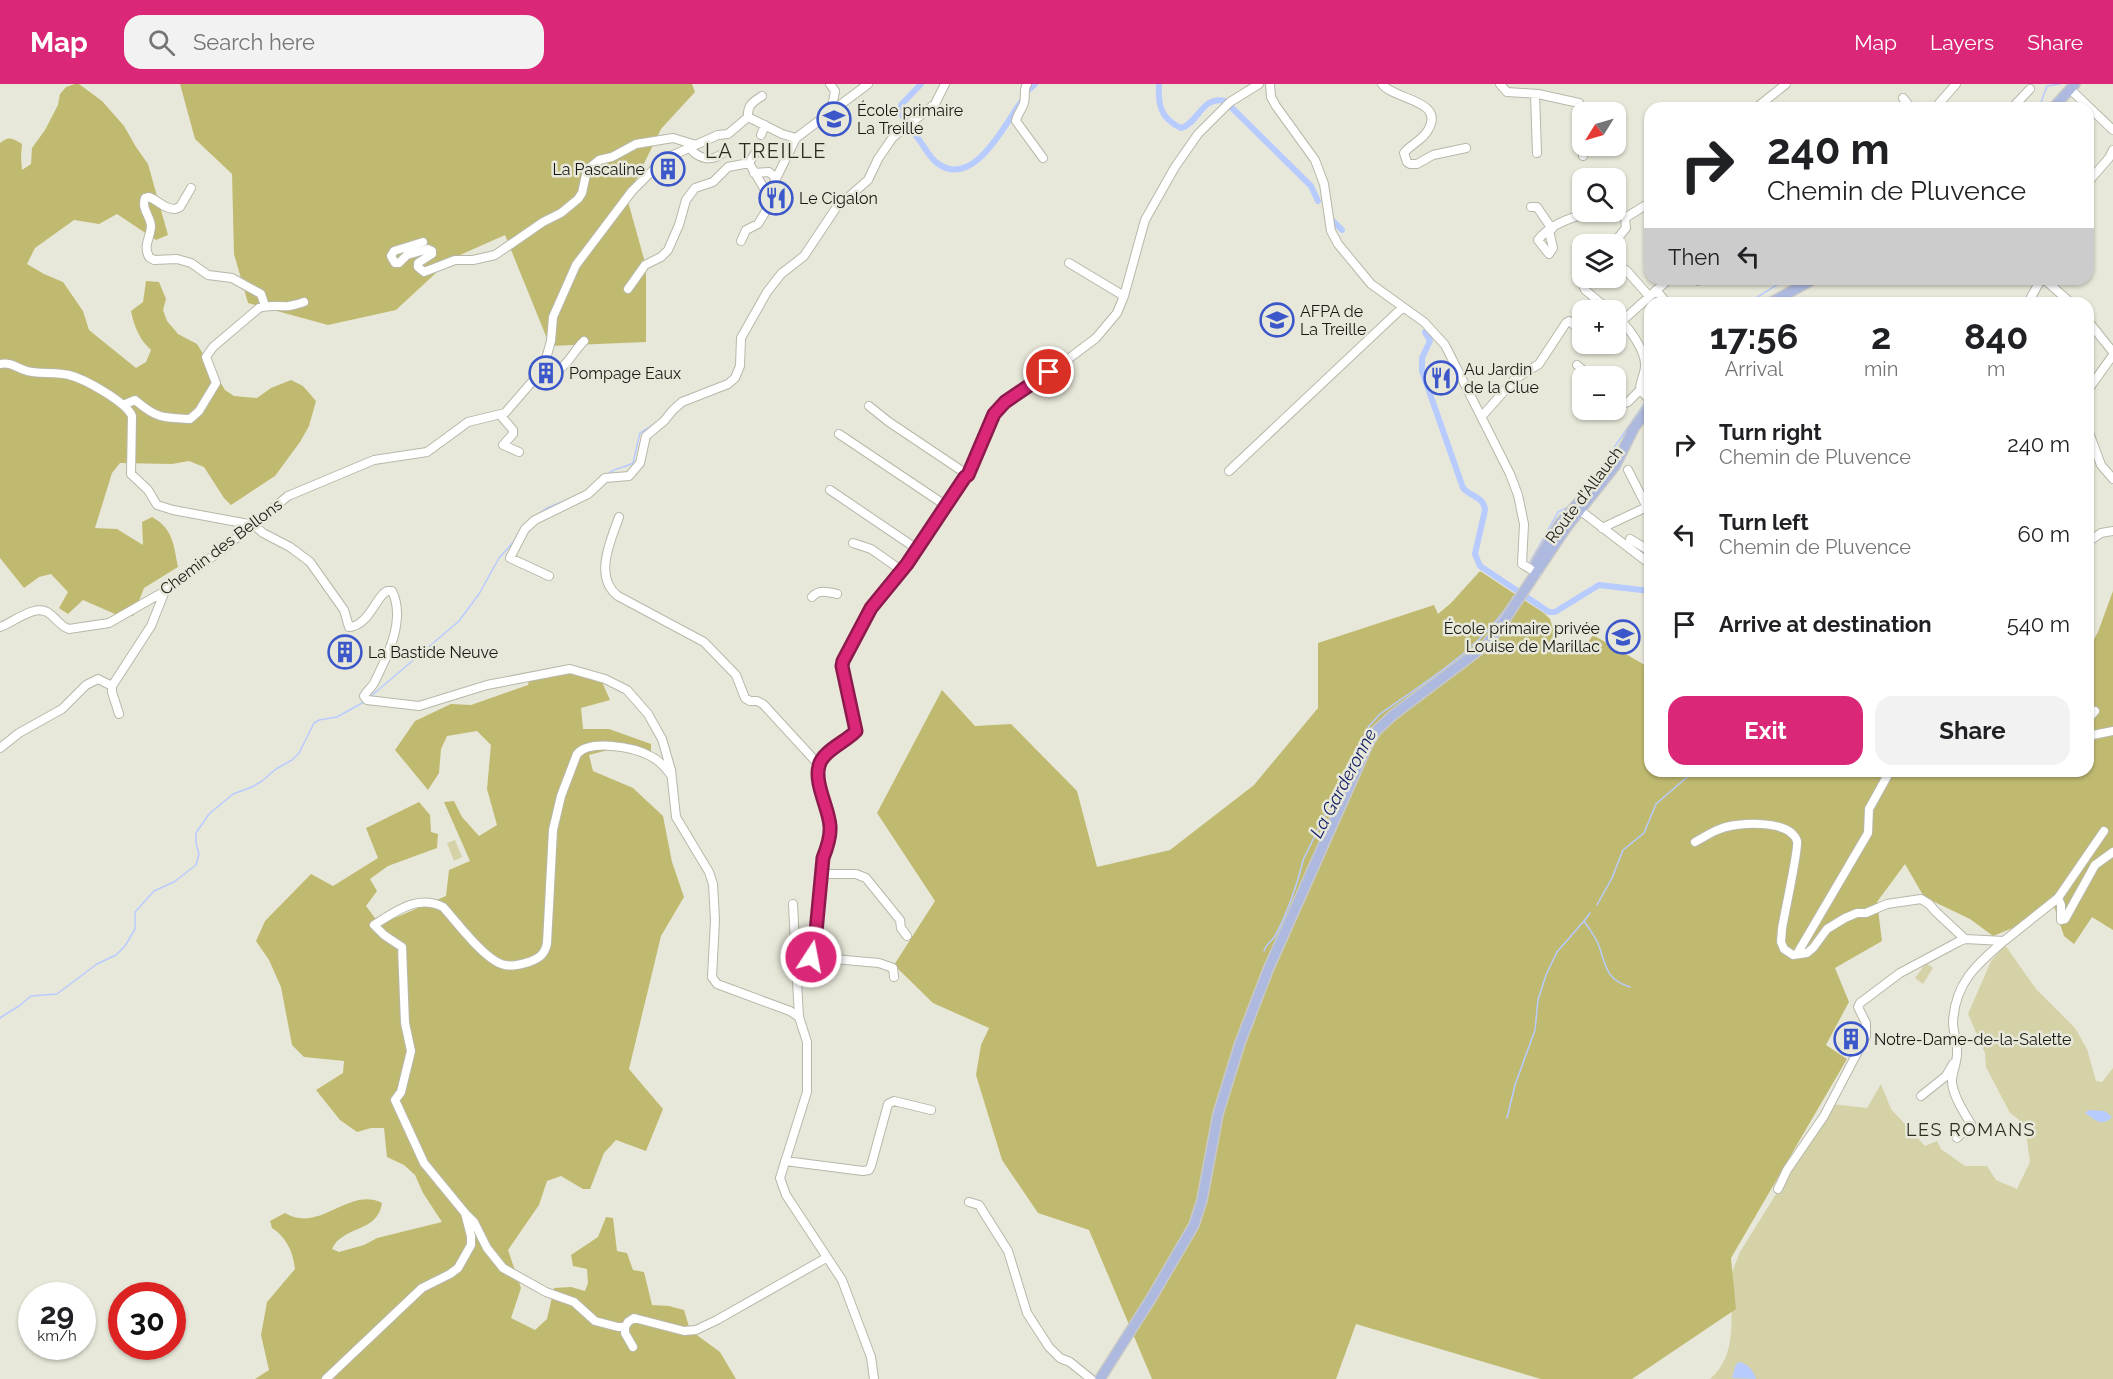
<!DOCTYPE html>
<html lang="en">
<head>
<meta charset="utf-8">
<style>
  body { margin:0; font-family:Raleway,sans-serif; background:#f2f2f2; color:#202124; height:100vh; display:flex; flex-direction:column; font-size:22px; white-space:nowrap }
  * { box-sizing:border-box; margin:0 }
  p { font-size:20px; color:#757577 }
  .icon { flex:none; width:33px; height:33px; fill:none; stroke:currentColor; stroke-width:2; stroke-linecap:round; stroke-linejoin:round }
  .map { position:relative; flex:1; overflow:hidden }
  .drawer { position:absolute; left:1644px; top:213px; width:450px; height:480px; display:flex; flex-direction:column; background:#fff; border-radius:18px; box-shadow:0 2px 4px #0004 }
  .drawer>* { flex:none }
  .top-card { position:absolute; left:1644px; top:18px; width:450px; height:183px; border-radius:18px; box-shadow:0 2px 4px #0004; background:#fff; color:#202124; overflow:hidden }
  .needle { width:39px; rotate:233deg }
  .controls { position:absolute; left:1572px; top:18px; display:grid; gap:12px }
  .controls a { display:grid; place-items:center; width:54px; height:54px; border-radius:12px; background:#fff; box-shadow:0 2px 4px #0004; font-size:30px }
  .speed { position:absolute; left:18px; top:1198px; display:flex; gap:12px; font-size:30px; font-weight:700; text-align:center }
  .speed>* { display:grid; place-content:center; width:78px; height:78px; border-radius:50%; background:#fff; box-shadow:0 2px 4px #0004; line-height:1 }
  .speed small { font-size:15px; font-weight:400 }
  .speed .limit { border:9px solid #d22; background:#fff; color:#111 }
  .pin { position:absolute; display:grid; place-items:center; width:51px; height:51px; color:#fff; margin:-26px; border:3px solid #fff; border-radius:50%; box-shadow:0 2px 6px #0007 }
  .me { position:absolute; width:66px; margin:-33px; rotate:11deg; stroke-linejoin:round; filter:drop-shadow(0 0 4px #0008) }
  .turn { display:flex; align-items:center; gap:21px; height:126px; padding:0 24px; font-size:27px }
  .turn .icon { width:78px; height:78px; stroke-width:2.5 }
  .turn b { display:block; font-size:42px; line-height:51px }
  .then { display:flex; align-items:center; height:57px; padding:0 24px; background:#0003; gap:12px; font-size:22px }
  .eta { display:flex; justify-content:space-evenly; align-items:center; height:102px; text-align:center }
  .eta b { font-size:36px; font-weight:700; line-height:42px }
  .cta { display:flex; gap:12px; margin-top:auto; padding:12px 24px }
  .cta a { flex:1; height:69px; border-radius:18px; background:#db2777; color:#fff; font-size:24px; font-weight:700; line-height:69px; text-align:center }
  .cta a+a { background:#f2f2f2; color:#202124 }
  ul { padding:0; list-style:none }
  li { display:flex; align-items:center; gap:18px; height:90px; padding:0 24px }
  li div { flex:1 }
  li b { display:block; font-size:22px }
  li em { font-style:normal }
  header { display:flex; align-items:center; gap:36px; box-sizing:border-box; height:84px; padding:0 30px; background:#db2777; color:#fff }
  header strong { font-size:28px }
  nav { display:flex; gap:33px; margin-inline-start:auto; font-size:21px }
  .search { width:420px; height:54px; background:#f2f2f2; display:flex; align-items:center; gap:15px; box-sizing:border-box; padding:0 21px; border-radius:18px; color:#757577; font-size:22px }
  .map>svg:first-child { display:block }
  .green { fill:#d5d2a8 }
  .forest { fill:#c0ba71 }
  .water { fill:#b8cbfe }
  .lines { fill:none; stroke-linecap:round; stroke-linejoin:round }
  .stream { stroke:#b8cbfe; stroke-width:1.5 }
  .canal { stroke:#b8cbfe; stroke-width:6 }
  .minor-casing { stroke:#b8b7aa; stroke-width:10 }
  .major-casing { stroke:#c8c8c7; stroke-width:12 }
  .minor { stroke:#fff; stroke-width:8 }
  .major { stroke:#adb9de; stroke-width:9 }
  .route-casing { stroke:#8e194d; stroke-width:15 }
  .route { stroke:#db2777; stroke-width:10 }
  .labels { text-anchor:middle; dominant-baseline:central; stroke-width:5; stroke-linejoin:round; paint-order:stroke }
  .poi-label { font-size:16px; fill:#191914; stroke:#e8e8da; text-anchor:start }
  .street-label { font-size:16px; fill:#191914; stroke:#e8e8da }
  .water-label { font-size:18px; font-style:italic; fill:#131f66; stroke:#e8e8da }
  .neighbourhood-label { font-size:18px; letter-spacing:1.5px; fill:#2c2c21; stroke:#e8e8da }
  .quarter-label { font-size:20px; letter-spacing:1.5px; fill:#2c2c21; stroke:#e8e8da }
</style>
</head>
<body>
<header>
<strong>Map</strong>
<div class="search"><svg class="icon" aria-label="search" viewBox="0 0 24 24"><circle cx="10" cy="10" r="6"/><path d="M15 15l6 6"/></svg>Search here</div>
<nav><a>Map</a><a>Layers</a><a>Share</a></nav>
</header>
<div class="map">
<svg width="2113" height="1295" viewBox="0 0 2113 1295">
  <rect width="100%" height="100%" fill="#e8e8da"/>
  <path class="green" d="M455,756L462,773L454,777L447,759Z
    M2005,861L2036,905L2075,944L2087,965L2096,997L2102,998L2113,984V1295H1710C1739,1271 1730,1228 1731,1194C1732,1186 1737,1176 1740,1168L1832,1020L1867,1024L1881,1000L1891,1025L1925,1062L1937,1057L1941,1065L1965,1082H1987L1996,1096L2017,1105L2030,1078L2026,1049L2018,1035L2010,1029L1986,983L1985,969L1968,930L1991,877Z
    M1926,879L1933,884L1923,900L1915,894Z"/>
  <path class="forest" d="M75,0H79L102,17L124,42L136,63L148,80L168,151L156,156L117,130L99,140L74,136L35,164L27,180L44,190L63,198L83,227L89,246L136,284L146,278L151,266C139,255 134,242 131,227L143,218L146,197L159,198L166,215L163,226L167,237L178,250L197,260L225,306L234,312L257,314L271,304L291,296L303,302L316,317L309,342L300,358L275,392L231,421L224,414L204,383L189,377L172,380L120,379L112,389L95,444L117,445L143,461L142,438L152,433C173,444 174,462 178,483L144,504L133,532L115,530L83,516L68,530L59,524L68,508L51,490L39,493L24,504L0,474V59C9,52 12,54 22,60L21,73L22,86L31,80L32,64L45,46L58,21L60,10L66,3Z
    M180,0H692L695,8L661,45L627,114L646,182V258L550,262L505,151L451,175L396,226L328,241L248,219L234,170L232,90L195,55Z
    M1480,487L1544,529L1550,535L1561,571L1586,561L1593,551L1650,584V687H2088V566L2098,548L2113,507V846L2092,833L2074,860L2064,852L2054,822L2025,839L1993,852L1970,835L1924,813L1905,780L1877,818L1882,857L1835,884L1849,918L1826,961L1847,975L1731,1174L1736,1225L1632,1295H1541L1356,1240L1336,1295H1152L1089,1146L1038,1129L1002,1076L976,991L981,961L989,944L933,919L894,881L935,817L877,729L942,606L975,642L1011,640L1077,707L1097,783L1170,766L1254,701L1318,624V559L1434,521L1438,530L1451,519Z
    M556,585L599,591L610,616L581,624L583,645H609L651,660V669L612,665L589,671L593,687L633,704L663,732L672,778L684,813L661,852L629,985L663,1025L646,1067L616,1056L604,1069L590,1105H583L561,1092L547,1097L539,1121L508,1166L521,1204L511,1234L535,1246L547,1235L554,1204L571,1203L585,1207L588,1199L587,1185L573,1182L571,1171L598,1153L606,1133L613,1134L617,1167L627,1169L633,1186L644,1188L652,1221L669,1222L684,1226L690,1246L720,1268L736,1295H255L269,1286L261,1251L267,1218L295,1185C293,1167 286,1153 272,1144L270,1137L285,1129C320,1150 349,1102 382,1119C378,1149 343,1141 332,1165L339,1168L364,1161L377,1154L442,1138L423,1109L415,1091L404,1081L387,1073L384,1044H371L357,1048L340,1036L316,1006L343,989L344,977L304,973L292,961L281,903L269,876L256,857L265,837L311,790L333,802L378,774L366,744L419,718L430,731L431,748L438,750L437,764L388,782L370,795L377,807L366,822L375,834L385,830L390,836L446,812L449,786L470,777L444,718L454,717L462,733L479,752L497,741L487,705L491,661L477,647L447,652L441,665L439,689L428,706L395,666L415,637L451,620L471,621L528,601L531,589Z"/>
  <path class="water" d="M2089,1026L2105,1027L2112,1033C2102,1044 2094,1035 2085,1029Z
    M1740,1278C1748,1280 1754,1287 1756,1295L1732,1294L1736,1280Z"/>
  <g class="lines">
    <path class="stream" d="M2039,24L2047,2L2060,0
      M1748,219L1786,195
      M736,282L737,272
      M688,312L698,308
      M608,390C615,383 625,384 633,379L640,349L653,341
      M1587,403L1646,317
      M534,433L547,424L569,415
      M1530,478L1558,428L1570,422
      M370,613L459,537L479,510L499,474L516,455
      M1597,821L1612,794L1623,766L1644,749L1656,720L1694,687
      M1590,829L1584,837C1589,845 1596,853 1599,862C1606,882 1606,896 1630,903
      M1264,867C1266,860 1272,857 1275,852C1285,835 1299,796 1303,776L1369,642L1380,630C1429,595 1483,564 1514,512
      M0,934L19,922L31,912L57,910L97,880L116,871L125,862L135,845V828L154,807L174,798L196,781L199,770L196,759V749L209,730L233,710L252,703L262,697L276,685L292,676L299,669L314,639L319,636L337,633L364,618
      M1507,1034L1515,1001L1535,946L1538,916L1546,891L1557,868L1584,837"/>
    <path class="canal" d="M921,0L901,21C899,34 913,47 920,57C925,64 930,74 937,79C973,106 1004,42 1021,18
      M1159,0C1158,21 1160,34 1181,44C1198,40 1202,11 1225,17L1311,102L1318,117
      M1030,5L1035,0
      M1333,137L1342,146
      M1425,248L1430,257L1422,274V287L1463,404C1471,413 1484,413 1485,426L1475,470L1480,482L1549,528H1555L1599,501L1650,507"/>
    <defs>
      <path id="minor" d="M830,0L835,7L832,23L833,26
        M1027,0C1023,6 1026,12 1024,19C1022,26 1017,30 1016,37L1043,74
        M1270,0L1271,13L1276,22L1315,76L1324,100L1331,147L1338,160L1371,200L1424,238L1445,261L1510,390L1518,411L1524,440L1522,480L1537,489
        M1382,0C1394,16 1446,16 1428,46C1423,56 1411,60 1404,69L1407,78L1410,80H1417L1433,71L1466,64
        M1500,0L1507,8L1538,10L1579,19L1583,72
        M2070,5L2113,46
        M1535,10L1537,69
        M1903,14L1911,24
        M1756,24L1786,0
        M1935,24L1956,0
        M2012,24L2030,5
        M748,33L782,50L796,54
        M748,33C747,21 753,18 762,12
        M761,51L765,41
        M690,64C698,75 712,78 723,69
        M749,79L759,63L770,68
        M754,89L769,88L776,94
        M2088,98L2109,74L2113,66
        M191,104L180,123L175,125C164,125 159,117 149,113L145,114C141,126 151,132 151,143C150,155 143,161 149,173L154,176L177,175L191,179L208,191L232,194L261,210L265,222
        M1531,123H1537L1552,145L1549,147L1553,164L1549,170L1538,156C1550,140 1575,132 1593,128
        M1625,134L1646,121
        M741,157L746,146L758,140L766,127L768,111L796,54L868,0
        M423,158L394,167L391,172L395,179H399L407,171L428,165L432,167V170L418,179V183L424,188L455,176H473L495,171L543,138L561,129L578,115L582,109L587,86L599,76L612,73L636,60L673,54L696,61
        M1613,160L1626,144L1625,134L1616,125
        M1069,179L1124,212
        M1626,186L1649,212
        M1586,194L1583,201L1585,206L1609,226
        M1696,195L1698,197
        M2044,195L2071,219
        M628,205L645,181L661,173L668,166L679,141L686,116L695,104L713,98L728,83L749,79L768,111
        M1656,206L1667,219
        M2028,219L2041,195
        M1616,232C1627,241 1646,266 1645,282C1645,290 1640,297 1640,306L1650,316
        M1622,237L1669,195
        M2088,237L2113,268
        M0,280C12,278 16,284 27,287C36,290 57,288 69,291C85,295 126,318 132,332L131,390L148,406L157,421L173,426L254,441L263,449L290,463L310,478L344,526L349,543C366,542 373,521 383,510L387,507H392C406,535 388,571 375,597C373,603 367,606 364,612L367,616L419,622L487,601L570,585L605,595L627,606L648,630L662,655L671,686L676,733L709,788L713,800L715,836L712,893L717,900L790,927L799,933
        M1577,281L1590,292
        M543,285C566,292 569,271 584,257
        M2088,306L2113,271
        M1616,316L1622,320L1628,318L1640,306
        M123,321L135,316C156,334 162,334 190,335L199,327L216,299L206,273L213,263L259,224C270,220 278,223 289,222C294,221 299,220 304,218
        M869,322L889,338L968,391
        M501,332L513,346V350L503,361L519,368
        M1482,332L1515,295L1539,280L1566,239L1569,237L1582,247
        M2088,346L2101,381L2113,395
        M839,350L945,421
        M1628,386L1650,429
        M1229,387L1402,224
        M830,406L917,465
        M1577,424L1650,480
        M619,433C611,456 593,493 618,512L704,558L736,591L745,614L750,617H757L763,620L819,681
        M1602,444L1647,423
        M1630,455L1650,467
        M2088,458L2101,449L2113,447
        M853,459L871,465L901,486
        M549,492L510,474L525,445L535,436L588,410L605,394L629,392L640,379L646,352L664,337L673,326L682,318L728,300L735,294L740,282L741,254L767,208L781,190L804,172L836,124L868,96L878,75L893,53L935,20L945,0
        M812,513C819,505 828,508 837,510
        M0,543C13,539 36,518 50,530C57,535 60,542 69,545L109,539L165,507L223,465L288,412L374,376L427,368L468,338L505,329L543,285L551,257L553,233L576,181L632,107L657,82L671,72L718,51L728,50L748,33
        M119,630L112,608V602L151,542L165,507
        M2088,635L2095,627
        M2088,652L2113,647
        M0,664L19,649L62,625L86,601L98,595L112,602
        M1695,758C1703,754 1711,748 1720,745C1737,738 1790,735 1797,757C1799,765 1784,831 1782,845L1781,858L1784,865L1793,871L1807,869L1813,864L1827,845L1845,834L1857,829H1866L1887,820L1921,815L1929,820L1936,828L1965,855
        M821,790H856L866,794L900,836L901,844L907,852
        M2058,814L2104,747
        M793,820L796,879
        M1797,870L1868,749L1869,725L1890,687
        M811,873L879,879L893,884L894,893
        M1921,1012L1946,992L1953,980
        M1957,1054L1971,1040C1964,1029 1952,1010 1952,997C1952,988 1957,979 1957,970C1958,959 1953,949 1953,938C1955,899 1976,881 2004,857
        M785,1077L863,1087L869,1086L871,1082L888,1020L894,1017L931,1026
        M1778,1105L1787,1086L1824,1032L1866,952V939L1858,923L1860,919L1900,889L1958,858L1965,855L2004,857L2058,814L2061,821V836L2065,835L2095,781L2113,768
        M969,1118L979,1121L1008,1167L1027,1229L1049,1263L1060,1274L1070,1278L1091,1295
        M466,1130L474,1138L487,1164L503,1184L546,1208L574,1218L595,1237L618,1243H625
        M625,1243L628,1238L634,1234L684,1247L696,1246L717,1236L826,1174
        M625,1243V1249L633,1263
        M326,1295L422,1204L450,1190L458,1184L471,1161V1152L465,1129L424,1079L395,1016L401,1008L411,967L405,939L402,863L384,851L374,841C395,828 417,810 443,823C457,838 486,878 505,881C513,883 521,880 529,878C540,874 545,870 547,859L553,746L561,712L577,670C590,655 634,663 650,672C659,676 665,683 671,691
        M874,1295L871,1273L842,1196L786,1111L780,1094L807,1008V958L799,933L796,879L804,874L811,873L814,869L823,774L831,744L819,694V681L827,670L856,647L842,582L843,577L871,524L907,480L965,393L968,391L994,330L1005,318L1038,294L1059,282L1096,254L1117,229L1124,212L1145,136L1175,83L1198,50L1230,18L1259,0"/>
      <path id="major" d="M2053,24L2075,0
        M1770,219L1814,195
        M1631,348L1650,322
        M1536,479L1560,439L1596,399
        M1100,1295L1152,1213L1194,1141L1202,1116L1218,1030L1240,959L1268,886L1369,658L1376,647L1393,631L1486,561L1500,543L1566,444L1615,382L1634,344"/>
    </defs>
    <use href="#minor" class="minor-casing"/>
    <use href="#major" class="major-casing"/>
    <use href="#minor" class="minor"/>
    <use href="#major" class="major"/>
  </g>
  <g class="lines">
    <defs>
      <path id="route" d="M811,873L814,869L823,774C827,764 831,753 830,742C829,725 814,699 819,682C822,667 846,658 856,647L842,582L843,577L871,524L907,480L965,393L968,391L994,330L1005,318L1049,288"/>
    </defs>
    <use href="#route" class="route-casing"/>
    <use href="#route" class="route"/>
  </g>
  <defs>
    <symbol id="school-ring" viewBox="-11 -11 22 22"><circle r="9.5" fill="#e8e8da" stroke="#3c57c9" stroke-width="1.5"/><path d="M0-5L7-2L0 1L-7-2ZM-4 1L0 2.5L4 1V4Q0 6-4 4Z" fill="#3c57c9"/></symbol>
    <symbol id="building-ring" viewBox="-11 -11 22 22"><circle r="9.5" fill="#e8e8da" stroke="#3c57c9" stroke-width="1.5"/><path d="M-4-6H4V6H1V3H-1V6H-4ZM-2.5-4.3h1.7v1.8h-1.7ZM.8-4.3h1.7v1.8H.8ZM-2.5-1h1.7V.8h-1.7ZM.8-1h1.7V.8H.8Z" fill="#3c57c9"/></symbol>
    <symbol id="restaurant-ring" viewBox="-11 -11 22 22"><circle r="9.5" fill="#e8e8da" stroke="#3c57c9" stroke-width="1.5"/><path d="M-5-6h1v4h1v-4h1v4h1v-4h1v5L-1.5 .5V6h-2V.5L-5-1ZM5-6V6H3V1.5H1.5Q1.5-4 5-6Z" fill="#3c57c9"/></symbol>
  </defs>
  <g fill-rule="evenodd">
    <use href="#school-ring" x="815" y="16" width="38" height="38"/>
    <use href="#building-ring" x="649" y="66" width="38" height="38"/>
    <use href="#restaurant-ring" x="757" y="95" width="38" height="38"/>
    <use href="#school-ring" x="1258" y="217" width="38" height="38"/>
    <use href="#building-ring" x="527" y="270" width="38" height="38"/>
    <use href="#restaurant-ring" x="1422" y="275" width="38" height="38"/>
    <use href="#school-ring" x="1604" y="534" width="38" height="38"/>
    <use href="#building-ring" x="326" y="549" width="38" height="38"/>
    <use href="#building-ring" x="1832" y="936" width="38" height="38"/>
  </g>
  <g class="labels">
    <g class="poi-label">
      <text x="857" y="26">École primaire<tspan x="857" dy="18">La Treille</tspan></text>
      <text x="645" y="85" text-anchor="end">La Pascaline</text>
      <text x="799" y="114">Le Cigalon</text>
      <text x="1300" y="227">AFPA de<tspan x="1300" dy="18">La Treille</tspan></text>
      <text x="1464" y="285">Au Jardin<tspan x="1464" dy="18">de la Clue</tspan></text>
      <text x="569" y="289">Pompage Eaux</text>
      <text x="1600" y="544" text-anchor="end">École primaire privée<tspan x="1600" dy="18">Louise de Marillac</tspan></text>
      <text x="368" y="568">La Bastide Neuve</text>
      <text x="1874" y="955">Notre-Dame-de-la-Salette</text>
    </g>
    <g class="street-label">
      <text transform="translate(1584 411) rotate(-53)">Route d'Allauch</text>
      <text transform="translate(221 463) rotate(-37)">Chemin des Bellons</text>
    </g>
    <g class="water-label">
      <text transform="translate(1343 699) rotate(-62)">La Garderonne</text>
    </g>
    <g class="neighbourhood-label">
      <text x="1971" y="1045">LES ROMANS</text>
    </g>
    <g class="quarter-label">
      <text x="766" y="67">LA TREILLE</text>
    </g>
  </g>
</svg>
<div class="controls">
<a><svg class="needle" viewBox="-14 -14 28 28"><path d="M0-13l5 13h-10z" fill="#e53935"/><path d="M0 13l5-13h-10z" fill="#757577"/></svg></a>
<a><svg class="icon" aria-label="search" viewBox="0 0 24 24"><circle cx="10" cy="10" r="6"/><path d="M15 15l6 6"/></svg></a>
<a><svg class="icon" aria-label="layers" viewBox="0 0 24 24"><path d="M12 4l9 5-9 5-9-5zM3 14l9 5 9-5"/></svg></a>
<a>+</a>
<a>−</a>
</div>
<div class="speed"><div>29<small>km/h</small></div><div class="limit">30</div></div>
<div class="pin" style="left:1049px;top:288px;background:#d93025"><svg class="icon" aria-label="arrive" viewBox="0 0 24 24"><path d="M6 21V4h12l-3 4 3 4H6"/></svg></div>
<svg class="me" style="left:811px;top:873px" viewBox="-20 -20 40 40"><circle r="17" fill="#db2777" stroke="#fff" stroke-width="3"/><path d="M0-11L8 9 0 5-8 9z" fill="#fff"/></svg>
<div class="top-card">
<div class="turn"><svg class="icon" aria-label="right" viewBox="0 0 24 24"><path d="M7 20v-9h11M14 6l5 5-5 5"/></svg><div><b>240 m</b>Chemin de Pluvence</div></div>
<div class="then">Then<svg class="icon" aria-label="left" viewBox="0 0 24 24"><path d="M17 20v-9H6M10 6l-5 5 5 5"/></svg></div>
</div>
<section class="drawer">
<div class="eta">
<div><b>17:56</b><p>Arrival</p></div>
<div><b>2</b><p>min</p></div>
<div><b>840</b><p>m</p></div>
</div>
<ul>
<li><svg class="icon" aria-label="right" viewBox="0 0 24 24"><path d="M7 20v-9h11M14 6l5 5-5 5"/></svg><div><b>Turn right</b><p>Chemin de Pluvence</p></div><em>240 m</em></li>
<li><svg class="icon" aria-label="left" viewBox="0 0 24 24"><path d="M17 20v-9H6M10 6l-5 5 5 5"/></svg><div><b>Turn left</b><p>Chemin de Pluvence</p></div><em>60 m</em></li>
<li><svg class="icon" aria-label="arrive" viewBox="0 0 24 24"><path d="M6 21V4h12l-3 4 3 4H6"/></svg><div><b>Arrive at destination</b></div><em>540 m</em></li>
</ul>
<div class="cta"><a>Exit</a><a>Share</a></div>
</section>
</div>
</body>
</html>
